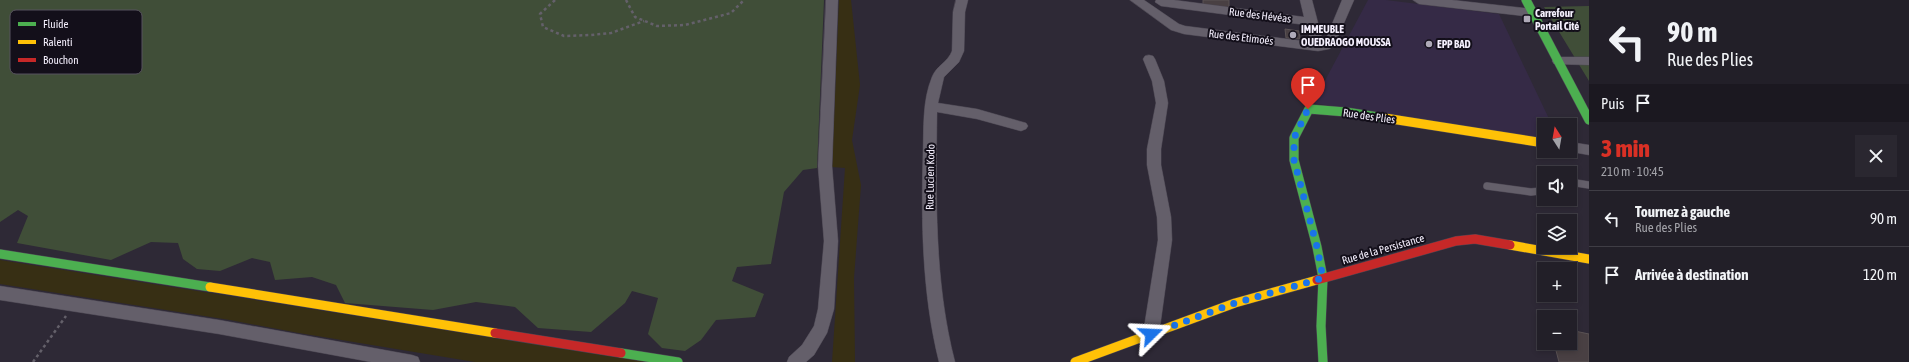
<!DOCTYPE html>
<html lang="fr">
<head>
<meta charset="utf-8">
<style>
  body { margin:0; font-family:"Asap Condensed",sans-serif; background:#2a2730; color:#f1f3f6; height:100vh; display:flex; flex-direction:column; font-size:15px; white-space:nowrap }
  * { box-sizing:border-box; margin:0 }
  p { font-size:13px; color:#a2a2a8 }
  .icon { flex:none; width:22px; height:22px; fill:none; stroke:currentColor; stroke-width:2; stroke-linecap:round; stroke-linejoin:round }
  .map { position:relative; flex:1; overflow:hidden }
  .panel { display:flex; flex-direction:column; background:#221f28; width:320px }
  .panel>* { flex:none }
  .guide { background:#221f28; color:#f1f3f6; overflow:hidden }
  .needle { width:26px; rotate:349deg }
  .fabs { position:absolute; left:1537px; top:118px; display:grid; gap:8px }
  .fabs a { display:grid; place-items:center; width:40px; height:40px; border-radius:0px; background:#221f28; box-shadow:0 2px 6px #0003,0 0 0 1px #3f3d45; font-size:20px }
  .pin { position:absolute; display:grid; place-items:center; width:34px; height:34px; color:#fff; margin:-41px -17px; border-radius:50% 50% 50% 0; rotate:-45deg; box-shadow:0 0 4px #0007 }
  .pin .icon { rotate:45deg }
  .me { position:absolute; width:44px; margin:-22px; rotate:69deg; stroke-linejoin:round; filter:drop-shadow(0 0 3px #0008) }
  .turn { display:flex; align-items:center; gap:14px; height:84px; padding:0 12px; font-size:18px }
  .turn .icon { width:52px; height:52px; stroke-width:2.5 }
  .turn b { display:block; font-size:28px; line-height:34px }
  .then { display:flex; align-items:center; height:38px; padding:0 12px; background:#0003; gap:8px; font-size:15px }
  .round { display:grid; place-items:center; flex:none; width:42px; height:42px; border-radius:0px; background:#2a2730 }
  .overview { display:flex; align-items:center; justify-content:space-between; height:68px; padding:0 12px }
  h1 { font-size:24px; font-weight:800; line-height:30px; color:#d93025 }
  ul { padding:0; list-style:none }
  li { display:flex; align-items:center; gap:12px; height:56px; padding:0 12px; border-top:1px solid #3f3d45 }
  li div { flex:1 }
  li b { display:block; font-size:15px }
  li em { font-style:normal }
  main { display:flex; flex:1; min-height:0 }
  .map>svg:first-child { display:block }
  .built { fill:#352a46 }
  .green { fill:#404e38 }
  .sand { fill:#372f14 }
  .building { fill:#494043; stroke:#5b5355 }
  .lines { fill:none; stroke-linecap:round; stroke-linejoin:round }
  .lane-casing { stroke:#4b4652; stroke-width:8 }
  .street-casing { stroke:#4b4652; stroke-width:1 }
  .fast-casing { stroke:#4b4652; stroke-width:10 }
  .slow-casing { stroke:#4b4652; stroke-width:10 }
  .jam-casing { stroke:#4b4652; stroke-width:10 }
  .path { stroke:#64606a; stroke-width:2.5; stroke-dasharray:3 3; stroke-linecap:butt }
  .lane { stroke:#645f6a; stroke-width:7 }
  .street { fill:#645f6a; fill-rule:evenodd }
  .fast { stroke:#4caf50; stroke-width:9 }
  .slow { stroke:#ffc107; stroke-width:9 }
  .jam { stroke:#c62828; stroke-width:9 }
  .route { stroke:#1a73e8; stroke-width:7; stroke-dasharray:0 12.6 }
  .poi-dot { fill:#afaab8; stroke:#130f1a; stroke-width:1.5 }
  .labels { text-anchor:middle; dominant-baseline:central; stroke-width:4; stroke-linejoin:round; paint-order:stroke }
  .poi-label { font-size:11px; font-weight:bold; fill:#f5f0fe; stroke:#130f1a; text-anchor:start }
  .street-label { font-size:11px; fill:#f5f0fe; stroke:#130f1a }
  .key { fill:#130f1a; stroke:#57525e; stroke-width:1 }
  .key-label { font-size:11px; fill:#f5f0fe }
</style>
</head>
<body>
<main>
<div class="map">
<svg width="1589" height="362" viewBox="0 0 1589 362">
  <rect width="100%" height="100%" fill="#2e2936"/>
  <path class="built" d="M1368,0H1386L1499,14L1552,125H1544V140L1313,103Z"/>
  <path class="green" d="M0,0H824L817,168L803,170L784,192L771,264L737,267L732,281L764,294L755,317L716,320L701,340L685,351L662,348L648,334L658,298L632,291L625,303L591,332L538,328L515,307L476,302L433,310L345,303L336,285L312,277L275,280L270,262L252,258L220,271L197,269L183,259L178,243L151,242L111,260L17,243L28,216L18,210L0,222Z
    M1589,6V81L1544,7Z"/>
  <path class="sand" d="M839,0H851L860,85L852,140L861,185L854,278L855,362H832L845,168L832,167Z
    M0,260L647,362H475L299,333L230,320L0,284Z"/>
  <path class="building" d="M1203,0H1229V9L1203,5Z
    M1285,29L1299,31L1300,39L1286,38Z
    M1570,330L1589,334V362H1559L1554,343H1570Z"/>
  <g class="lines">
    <defs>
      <path id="lane" d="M1570,182L1589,185
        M1487,186L1531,192L1540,191L1544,180"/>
      <path id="street" d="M826,0H838L832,166L838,241L834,309L827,333L814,355L806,362H787L789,357L802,345L814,326L818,309L824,241L818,166Z
        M956,0H968L965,12L964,51L959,62L944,77L938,103L977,109L1026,123L1028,126L1026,129L1021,131L977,119L937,112C936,196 934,281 955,362H939C922,294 921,222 923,153C924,128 922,101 932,77C936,66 948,62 952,51L953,12Z
        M1130,0H1144L1179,24L1185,26L1311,42L1306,25L1161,6L1155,2L1156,0H1174L1304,17L1300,0H1312L1323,42L1325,41L1342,0H1354L1334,46L1329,49L1318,51L1184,34L1171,30Z
        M1413,0H1452L1533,9L1537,10L1539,13L1537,16L1533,17L1419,4Z
        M1149,55L1153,56L1155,59L1164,81L1168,103L1161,149V165L1171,217L1172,240L1159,334L1157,339L1151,341L1145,339L1143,334L1158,240L1157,217L1147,165V149L1156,103L1152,81L1143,59L1145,56Z
        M1558,57H1589V65L1554,64L1552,61L1554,58Z
        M1570,142L1589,145V155L1566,151H1570Z
        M0,286L219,320L412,355L418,357L420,362H371L219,334L0,300Z"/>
      <path id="fast" d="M1526,0L1589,120
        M0,254L210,287
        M621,353L678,362
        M1323,362L1321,326L1323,278L1317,247L1294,160V138L1309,109L1346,112L1385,118"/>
      <path id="slow" d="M1385,118L1544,143
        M1510,245L1589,259
        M210,287L495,333
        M1075,362L1235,303L1317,280"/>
      <path id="jam" d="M1317,280L1456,241L1475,239L1510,245
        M495,333L621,353"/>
    </defs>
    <use href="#lane" class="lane-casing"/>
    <use href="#street" class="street-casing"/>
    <use href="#fast" class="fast-casing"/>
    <use href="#slow" class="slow-casing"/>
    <use href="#jam" class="jam-casing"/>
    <path class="path" d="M555,0L540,14L543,27L564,36L591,35L611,33L644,21
      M626,0L635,17L657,26L685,25L731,13L744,0
      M33,362L66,316"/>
    <use href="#lane" class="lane"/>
    <use href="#street" class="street"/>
    <use href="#fast" class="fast"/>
    <use href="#slow" class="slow"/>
    <use href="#jam" class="jam"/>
  </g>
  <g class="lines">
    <path class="route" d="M1151,334L1235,303L1323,278L1317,247L1294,160V138L1308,109"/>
  </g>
  <g class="poi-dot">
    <rect x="1523" y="15" width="8" height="8" rx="2"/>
    <circle cx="1293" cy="35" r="4"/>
    <circle cx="1429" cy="44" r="4"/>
  </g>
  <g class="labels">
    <g class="poi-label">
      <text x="1535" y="13">Carrefour<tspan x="1535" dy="13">Portail Cité</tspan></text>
      <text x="1301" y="29">IMMEUBLE<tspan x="1301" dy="13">OUEDRAOGO MOUSSA</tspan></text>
      <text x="1437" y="44">EPP BAD</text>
    </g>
    <g class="street-label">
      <text transform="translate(1260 15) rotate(7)">Rue des Hévéas</text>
      <text transform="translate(1241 37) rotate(7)">Rue des Etimoés</text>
      <text transform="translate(1369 116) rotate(8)">Rue des Plies</text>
      <text transform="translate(930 177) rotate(-89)">Rue Lucien Kodo</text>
      <text transform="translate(1383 249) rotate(-16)">Rue de la Persistance</text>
    </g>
  </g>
  <rect x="10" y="10" width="132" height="64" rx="6" class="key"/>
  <rect x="18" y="22" width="18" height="4" fill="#4caf50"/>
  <rect x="18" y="40" width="18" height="4" fill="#ffc107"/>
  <rect x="18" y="58" width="18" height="4" fill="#c62828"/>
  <g class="key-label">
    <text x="43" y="28">Fluide</text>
    <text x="43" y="46">Ralenti</text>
    <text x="43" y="64">Bouchon</text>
  </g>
</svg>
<div class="fabs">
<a><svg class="needle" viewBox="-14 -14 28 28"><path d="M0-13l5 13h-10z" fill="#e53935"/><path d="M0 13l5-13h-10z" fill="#a2a2a8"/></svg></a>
<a><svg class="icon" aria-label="sound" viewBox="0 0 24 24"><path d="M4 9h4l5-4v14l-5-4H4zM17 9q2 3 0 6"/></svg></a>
<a><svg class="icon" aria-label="layers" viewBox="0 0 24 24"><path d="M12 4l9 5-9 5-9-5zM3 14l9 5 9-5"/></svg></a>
<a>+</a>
<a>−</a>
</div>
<div class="pin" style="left:1308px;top:109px;background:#d93025"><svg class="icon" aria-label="arrive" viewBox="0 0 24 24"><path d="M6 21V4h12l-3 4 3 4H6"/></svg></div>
<svg class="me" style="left:1151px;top:334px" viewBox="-20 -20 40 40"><path d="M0-17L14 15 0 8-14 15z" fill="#1a73e8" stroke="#fff" stroke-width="4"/></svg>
</div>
<section class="panel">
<div class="guide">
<div class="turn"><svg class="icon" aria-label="left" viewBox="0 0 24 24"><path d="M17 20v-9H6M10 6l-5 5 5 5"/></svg><div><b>90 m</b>Rue des Plies</div></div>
<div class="then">Puis<svg class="icon" aria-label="arrive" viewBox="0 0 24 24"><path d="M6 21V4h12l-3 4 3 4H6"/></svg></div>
</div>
<div class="overview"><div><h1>3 min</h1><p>210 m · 10:45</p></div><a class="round"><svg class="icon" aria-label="close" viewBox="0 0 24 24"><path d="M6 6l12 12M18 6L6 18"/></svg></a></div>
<ul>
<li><svg class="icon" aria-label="left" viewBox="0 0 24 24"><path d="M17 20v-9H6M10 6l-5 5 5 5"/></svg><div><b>Tournez à gauche</b><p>Rue des Plies</p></div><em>90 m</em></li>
<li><svg class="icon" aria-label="arrive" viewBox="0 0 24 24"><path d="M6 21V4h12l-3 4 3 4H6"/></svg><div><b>Arrivée à destination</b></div><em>120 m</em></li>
</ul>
</section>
</main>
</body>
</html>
